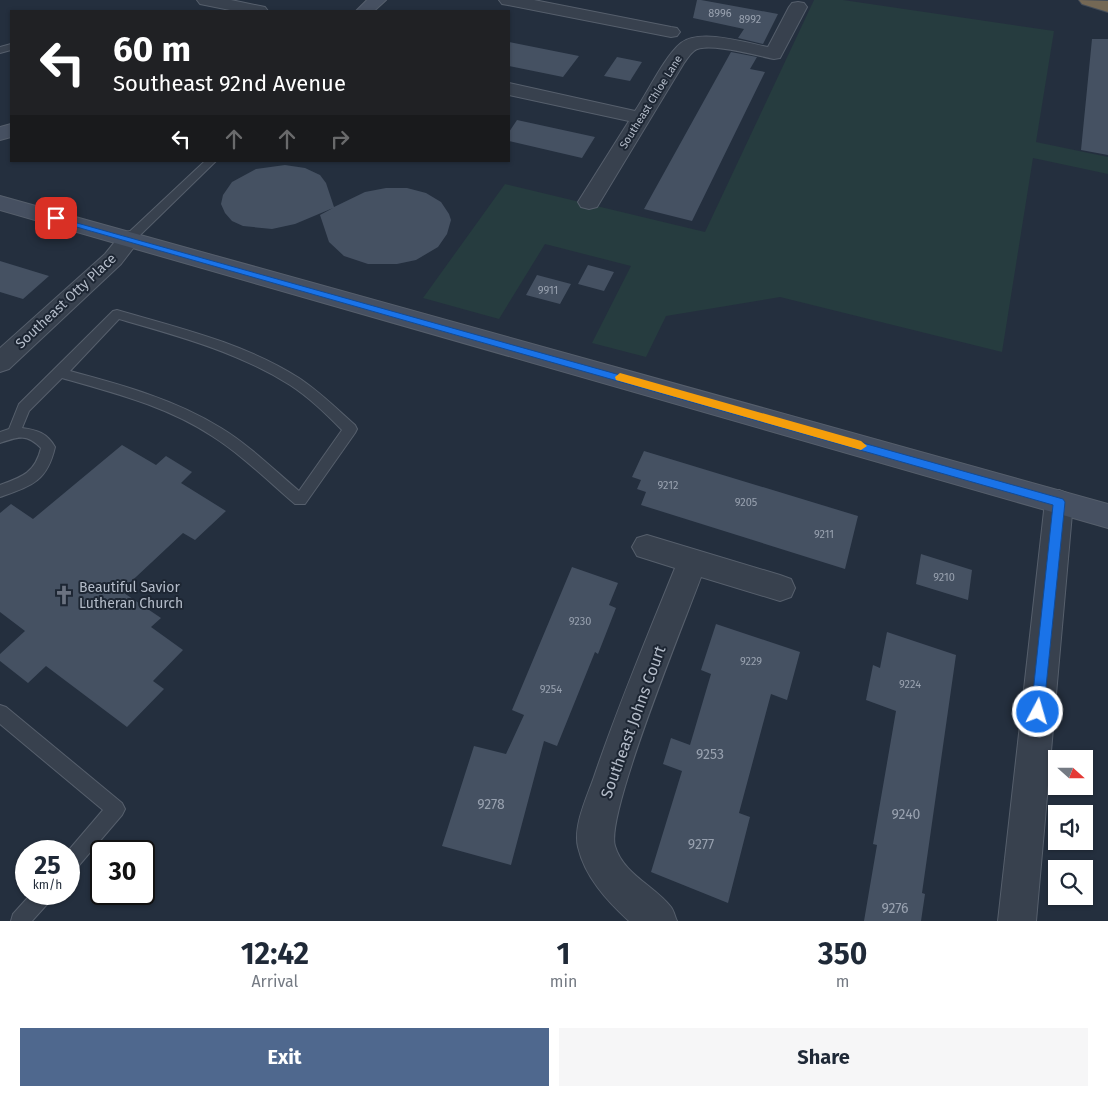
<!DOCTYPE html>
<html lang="en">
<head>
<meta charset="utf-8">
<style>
  body { margin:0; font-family:"Fira Sans",sans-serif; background:#f6f6f7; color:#1f2937; height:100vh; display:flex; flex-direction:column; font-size:19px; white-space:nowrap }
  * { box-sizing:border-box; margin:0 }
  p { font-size:16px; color:#747a83 }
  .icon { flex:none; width:28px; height:28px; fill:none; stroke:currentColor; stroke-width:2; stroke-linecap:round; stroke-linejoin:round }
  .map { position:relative; height:921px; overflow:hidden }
  .side { display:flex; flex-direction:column; background:#fff; flex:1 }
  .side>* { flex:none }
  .hud { position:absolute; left:10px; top:10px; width:500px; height:152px; border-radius:0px; box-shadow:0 1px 4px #0004; background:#202124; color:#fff; overflow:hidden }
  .needle { width:32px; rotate:111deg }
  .tools { position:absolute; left:1048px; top:750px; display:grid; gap:10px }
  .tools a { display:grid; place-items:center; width:45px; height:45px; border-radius:0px; background:#fff; box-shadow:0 1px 4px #0004; font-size:25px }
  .speed { position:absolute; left:15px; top:840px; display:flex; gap:10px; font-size:25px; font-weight:700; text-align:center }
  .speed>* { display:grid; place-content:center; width:65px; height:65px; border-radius:50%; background:#fff; box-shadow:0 1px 4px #0004; line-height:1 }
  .speed small { font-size:12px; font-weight:400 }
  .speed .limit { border:2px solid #111; border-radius:8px; background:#fff; color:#111 }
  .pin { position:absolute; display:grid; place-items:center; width:42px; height:42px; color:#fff; margin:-21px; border-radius:10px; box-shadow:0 2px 8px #0006 }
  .me { position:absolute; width:55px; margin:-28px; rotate:6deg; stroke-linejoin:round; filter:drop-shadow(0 0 4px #0008) }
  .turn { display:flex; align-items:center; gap:18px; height:105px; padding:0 20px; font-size:22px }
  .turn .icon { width:65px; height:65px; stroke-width:2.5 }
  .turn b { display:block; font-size:35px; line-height:42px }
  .lanes { display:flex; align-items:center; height:48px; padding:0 20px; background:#0003; justify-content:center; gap:25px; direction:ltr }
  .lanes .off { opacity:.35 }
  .eta { display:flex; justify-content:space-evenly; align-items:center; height:85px; text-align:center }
  .eta b { font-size:30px; font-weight:700; line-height:35px }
  .primary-button { display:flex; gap:10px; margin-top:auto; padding:10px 20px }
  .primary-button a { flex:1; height:58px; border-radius:0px; background:#4f688e; color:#fff; font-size:20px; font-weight:700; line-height:58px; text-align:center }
  .primary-button a+a { background:#f6f6f7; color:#1f2937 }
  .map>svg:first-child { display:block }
  .green { fill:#263c3f }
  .building { fill:#455162 }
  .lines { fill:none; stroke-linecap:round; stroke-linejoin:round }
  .lane-casing { stroke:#565f6c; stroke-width:2 }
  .street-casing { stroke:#565f6c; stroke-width:2 }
  .secondary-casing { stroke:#565f6c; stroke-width:2 }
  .highway-casing { stroke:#434c59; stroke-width:2 }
  .lane { fill:#38414e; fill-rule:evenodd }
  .street { fill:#38414e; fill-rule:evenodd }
  .secondary { fill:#465061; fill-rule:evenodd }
  .highway { fill:#746855; fill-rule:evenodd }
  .route { fill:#1a73e8; stroke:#114b97 }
  .slow { fill:#f59e0b }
  .labels { text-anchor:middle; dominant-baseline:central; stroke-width:4; stroke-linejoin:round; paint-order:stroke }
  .number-label { font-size:11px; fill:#98a1af }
  .far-street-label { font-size:11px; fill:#b4bcc9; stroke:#1d2633 }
  .street-label { font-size:14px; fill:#b4bcc9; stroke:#1d2633 }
  .poi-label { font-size:14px; fill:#b4bcc9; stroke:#1d2633; text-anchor:start }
  .near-number-label { font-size:14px; fill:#98a1af }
  .near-street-label { font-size:16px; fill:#b4bcc9; stroke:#1d2633 }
</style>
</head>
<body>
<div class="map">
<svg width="1108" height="921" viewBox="0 0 1108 921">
  <rect width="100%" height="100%" fill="#242f3e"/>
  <path class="green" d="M814,0H843L1054,31L1036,142L1108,157V174L1033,158L1002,352L780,297L666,316L646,357L592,343L631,266L545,244L499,319L423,298L505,184L705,232Z"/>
  <path class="building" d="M697,0H701L778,14L763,44L738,38L744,29L693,18Z
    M1092,39H1108V155L1081,150Z
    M509,42L579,56L563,77L509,66Z
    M731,52L757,57L750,69L765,72L692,221L644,209Z
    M617,57L642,62L630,81L604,76Z
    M517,120L595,137L582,158L509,141V132Z
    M285,165L305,168L320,175L326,183L334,207L365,192L386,188H407L426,193L441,202L449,214L451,220L447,234L438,247L416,260L397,264H368L344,256L329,242L320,215L333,208L295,224L272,229L243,226L232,221L225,213L221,204L223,195L232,182L256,169Z
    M0,261L49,276L23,299L0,292Z
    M588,265L614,272L604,291L578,284Z
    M537,275L571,284L560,304L526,295Z
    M122,445L156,465L166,456L192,472L181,483L226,511L195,540L183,533L121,591L161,618L151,627L183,650L153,681L164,689L127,727L46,666L28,683L0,661V654L25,631L0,612V513L11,504L33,519Z
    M644,451L858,516L845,569L641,505L646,492L637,489L641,480L632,477Z
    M921,554L972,570L968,600L916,584Z
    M572,567L618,583L609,605L616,608L598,654L595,652L557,746L544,741L511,865L442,846L474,746L506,754L524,715L512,710Z
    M716,624L800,652L787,700L771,694L739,813L750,817L728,903L651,872L682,771L663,764L671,738L690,745L711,674L701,670Z
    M887,632L956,655L922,893L925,894L921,921H864L877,845L873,844L896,711L866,700L873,665L880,668Z"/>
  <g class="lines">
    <defs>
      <path id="lane" d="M11,44V50L0,53V47Z
        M205,161H216L134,241H126V235Z
        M117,310C179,328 244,343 299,378C320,392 337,409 355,425L357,429L355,433L305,504H295C268,481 242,455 212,436C167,406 114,393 62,378L29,411L22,428C37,430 47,433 55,447C47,482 31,486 0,497V485C22,477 35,473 41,448C26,433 18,437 0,443V432L9,429L19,404L113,311ZM119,319C178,336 238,352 290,385C310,398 326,414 342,430L299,491C273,469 249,445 221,428C174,399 122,385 70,371Z
        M0,705L6,707L122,803L125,809L122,815L75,870L69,873L68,851L103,810L0,724Z
        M31,894H52L50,901L32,921H11L13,914Z"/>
      <path id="street" d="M197,0H231L265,7L268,11H235L200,4Z
        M499,0H534L671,27L677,28L680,32L677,36L671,37L508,5L502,4Z
        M798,2L804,3L807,7L780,58L774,59C758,56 706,41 694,51C690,54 687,59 684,63L597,207L589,209L581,207L578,202L629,121L509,95V83L635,111C648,92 664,57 681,43C700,28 747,43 768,47L789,7L792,3Z
        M130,231L138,233L141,238L121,264L9,369L0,372V348L105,254L122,233Z
        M1059,490L1069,494L1073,502L1036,921H998L1045,502L1049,494Z
        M647,535L780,575L791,579L795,588L791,597L780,601L701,577C686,618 605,815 615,846C623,874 655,886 671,907C674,911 675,917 677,921H629C607,901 585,877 578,847C573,826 587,797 594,777C618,706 647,637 675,568L637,556L632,547L637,538Z"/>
      <path id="secondary" d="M367,0H386L374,11H356Z
        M11,124V137L0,140V127Z
        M0,196L1108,504V528L0,210Z"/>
      <path id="highway" d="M1079,0L1108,1V12L1082,4Z"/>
    </defs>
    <use href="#lane" class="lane-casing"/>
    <use href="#street" class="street-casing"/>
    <use href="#secondary" class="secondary-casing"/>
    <use href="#highway" class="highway-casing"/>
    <use href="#lane" class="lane"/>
    <use href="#street" class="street"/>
    <use href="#secondary" class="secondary"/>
    <use href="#highway" class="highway"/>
  </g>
  <path class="route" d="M52,216L1063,499L1065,502L1043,716L1038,718L1033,716L1031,712L1053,505L52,220Z"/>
  <path class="slow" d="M620,373L861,441L867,446L861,450L616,380L615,377Z"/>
  <defs>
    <symbol id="church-bare" viewBox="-9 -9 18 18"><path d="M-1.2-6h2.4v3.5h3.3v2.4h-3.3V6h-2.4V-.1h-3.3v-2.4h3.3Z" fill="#6b7280" stroke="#1d2633" stroke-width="2.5" paint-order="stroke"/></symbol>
  </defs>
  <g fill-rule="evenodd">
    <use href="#church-bare" x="50" y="581" width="28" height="28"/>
  </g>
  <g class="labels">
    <g class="number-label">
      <text x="720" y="13">8996</text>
      <text x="750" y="19">8992</text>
      <text x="548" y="290">9911</text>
      <text x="668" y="485">9212</text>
      <text x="746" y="502">9205</text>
      <text x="824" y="534">9211</text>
      <text x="944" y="577">9210</text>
      <text x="580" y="621">9230</text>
      <text x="751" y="661">9229</text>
      <text x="910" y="684">9224</text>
      <text x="551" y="689">9254</text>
    </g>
    <g class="far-street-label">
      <text transform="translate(651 102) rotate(-58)">Southeast Chloe Lane</text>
    </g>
    <g class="street-label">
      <text transform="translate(66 301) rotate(-43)">Southeast Otty Place</text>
    </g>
    <g class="poi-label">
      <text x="79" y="587">Beautiful Savior<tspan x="79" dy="16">Lutheran Church</tspan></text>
    </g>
    <g class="near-number-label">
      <text x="710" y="754">9253</text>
      <text x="491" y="804">9278</text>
      <text x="906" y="814">9240</text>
      <text x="701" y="844">9277</text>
      <text x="895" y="908">9276</text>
    </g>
    <g class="near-street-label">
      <text transform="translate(633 722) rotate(-70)">Southeast Johns Court</text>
    </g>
  </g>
</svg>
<div class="tools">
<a><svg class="needle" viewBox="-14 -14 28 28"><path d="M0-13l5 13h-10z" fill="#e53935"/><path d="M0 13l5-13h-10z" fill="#747a83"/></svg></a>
<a><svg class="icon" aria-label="sound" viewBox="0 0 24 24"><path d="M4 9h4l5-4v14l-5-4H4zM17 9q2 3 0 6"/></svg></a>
<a><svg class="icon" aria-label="search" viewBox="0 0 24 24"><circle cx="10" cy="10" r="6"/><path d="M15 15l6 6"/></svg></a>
</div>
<div class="speed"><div>25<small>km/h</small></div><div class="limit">30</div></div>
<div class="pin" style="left:56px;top:218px;background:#d93025"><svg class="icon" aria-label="arrive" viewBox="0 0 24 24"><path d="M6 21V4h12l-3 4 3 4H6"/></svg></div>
<svg class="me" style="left:1038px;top:712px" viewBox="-20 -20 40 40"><circle r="17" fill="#1a73e8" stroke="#fff" stroke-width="3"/><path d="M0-11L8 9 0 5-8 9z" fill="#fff"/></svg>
<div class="hud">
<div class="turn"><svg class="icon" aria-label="left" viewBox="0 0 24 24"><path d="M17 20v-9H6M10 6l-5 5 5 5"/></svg><div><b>60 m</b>Southeast 92nd Avenue</div></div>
<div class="lanes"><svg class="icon" aria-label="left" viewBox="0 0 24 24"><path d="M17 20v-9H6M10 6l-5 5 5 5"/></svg><svg class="icon off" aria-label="ahead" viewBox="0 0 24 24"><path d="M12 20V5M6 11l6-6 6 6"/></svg><svg class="icon off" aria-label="ahead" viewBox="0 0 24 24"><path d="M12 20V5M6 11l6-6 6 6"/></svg><svg class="icon off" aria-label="right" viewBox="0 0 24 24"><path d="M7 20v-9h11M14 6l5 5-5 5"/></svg></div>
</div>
</div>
<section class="side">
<div class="eta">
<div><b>12:42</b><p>Arrival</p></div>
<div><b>1</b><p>min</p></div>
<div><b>350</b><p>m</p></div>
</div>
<div class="primary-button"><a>Exit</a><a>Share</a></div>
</section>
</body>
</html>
